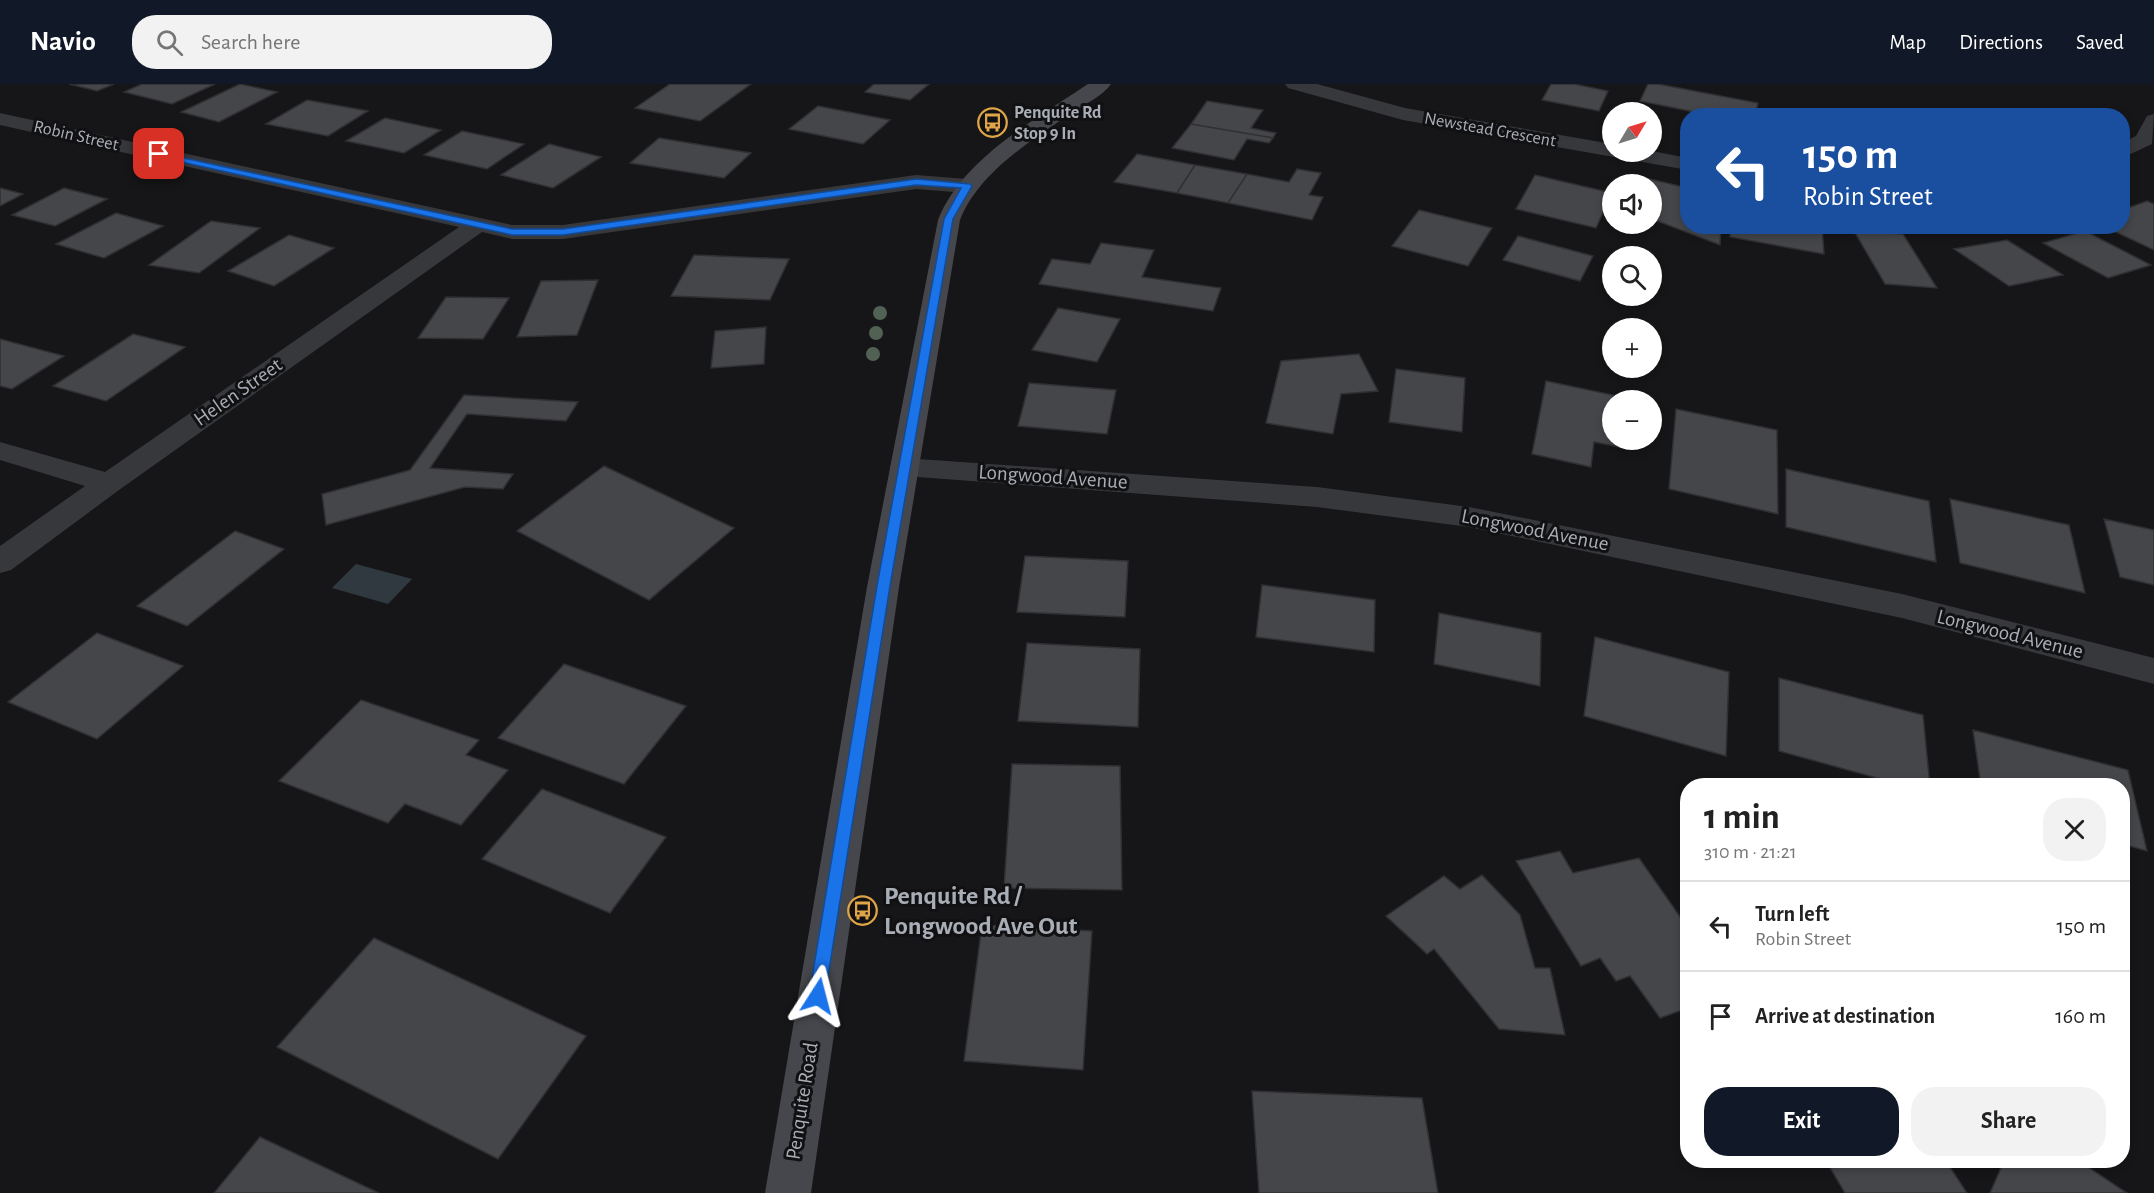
<!DOCTYPE html>
<html lang="en">
<head>
<meta charset="utf-8">
<style>
  body { margin:0; font-family:"Alegreya Sans",sans-serif; background:#f2f2f2; color:#222; height:100vh; display:flex; flex-direction:column; font-size:22px; white-space:nowrap }
  * { box-sizing:border-box; margin:0 }
  p { font-size:20px; color:#767676 }
  .icon { flex:none; width:33px; height:33px; fill:none; stroke:currentColor; stroke-width:2; stroke-linecap:round; stroke-linejoin:round }
  .map { position:relative; flex:1; overflow:hidden }
  .details { position:absolute; left:1680px; top:694px; width:450px; height:390px; display:flex; flex-direction:column; background:#fff; border-radius:24px; box-shadow:0 3px 9px #0003 }
  .details>* { flex:none }
  .hud { position:absolute; left:1680px; top:24px; width:450px; height:126px; border-radius:24px; box-shadow:0 3px 9px #0003; background:#1a4fa0; color:#fff; overflow:hidden }
  .needle { width:39px; rotate:52deg }
  .fabs { position:absolute; left:1602px; top:18px; display:grid; gap:12px }
  .fabs a { display:grid; place-items:center; width:60px; height:60px; border-radius:50%; background:#fff; box-shadow:0 3px 9px #0003; font-size:30px }
  .pin { position:absolute; display:grid; place-items:center; width:51px; height:51px; color:#fff; margin:-26px; border-radius:12px; box-shadow:0 3px 9px #0006 }
  .me { position:absolute; width:66px; margin:-33px; rotate:9deg; stroke-linejoin:round; filter:drop-shadow(0 0 4px #0008) }
  .turn { display:flex; align-items:center; gap:21px; height:126px; padding:0 24px; font-size:27px }
  .turn .icon { width:78px; height:78px; stroke-width:2.5 }
  .turn b { display:block; font-size:42px; line-height:51px }
  .round { display:grid; place-items:center; flex:none; width:63px; height:63px; border-radius:24px; background:#f2f2f2 }
  .head { display:flex; align-items:center; justify-content:space-between; height:102px; padding:0 24px }
  h1 { font-size:36px; font-weight:700; line-height:45px }
  .action { display:flex; gap:12px; margin-top:auto; padding:12px 24px }
  .action a { flex:1; height:69px; border-radius:24px; background:#111827; color:#fff; font-size:24px; font-weight:700; line-height:69px; text-align:center }
  .action a+a { background:#f2f2f2; color:#222 }
  ul { padding:0; list-style:none }
  li { display:flex; align-items:center; gap:18px; height:90px; padding:0 24px; border-top:2px solid #e0e0e0 }
  li div { flex:1 }
  li b { display:block; font-size:22px }
  li em { font-style:normal }
  header { display:flex; align-items:center; gap:36px; box-sizing:border-box; height:84px; padding:0 30px; background:#111827; color:#fff }
  header strong { font-size:28px }
  nav { display:flex; gap:33px; margin-inline-start:auto; font-size:21px }
  .search { width:420px; height:54px; background:#f2f2f2; display:flex; align-items:center; gap:15px; box-sizing:border-box; padding:0 21px; border-radius:24px; color:#767676; font-size:22px }
  .map>svg:first-child { display:block }
  .water { fill:#30393f }
  .building { fill:#45464a; stroke:#303033; stroke-width:1.5 }
  .lines { fill:none; stroke-linecap:round; stroke-linejoin:round }
  .street { fill:#37383c; fill-rule:evenodd }
  .secondary { fill:#46474c; fill-rule:evenodd }
  .tree { fill:#516153 }
  .route { fill:#1a73e8; stroke:#114b97; stroke-width:1.5 }
  .labels { text-anchor:middle; dominant-baseline:central; stroke-width:6; stroke-linejoin:round; paint-order:stroke }
  .far-poi-label { font-size:18px; font-weight:bold; fill:#a9aeb6; stroke:#111113; text-anchor:start }
  .far-street-label { font-size:18px; fill:#a9aeb6; stroke:#111113 }
  .street-label { font-size:21px; fill:#a9aeb6; stroke:#111113 }
  .near-poi-label { font-size:26px; font-weight:bold; fill:#a9aeb6; stroke:#111113; text-anchor:start }
</style>
</head>
<body>
<header>
<strong>Navio</strong>
<div class="search"><svg class="icon" aria-label="search" viewBox="0 0 24 24"><circle cx="10" cy="10" r="6"/><path d="M15 15l6 6"/></svg>Search here</div>
<nav><a>Map</a><a>Directions</a><a>Saved</a></nav>
</header>
<div class="map">
<svg width="2154" height="1109" viewBox="0 0 2154 1109">
  <rect width="100%" height="100%" fill="#161618"/>
  <path class="water" d="M356,480L412,495L388,520L332,504Z"/>
  <path class="building" d="M69,0H114L97,7Z
    M142,0H215L172,20L124,8Z
    M240,0L277,8L219,38L181,28Z
    M670,0H751L700,37L635,24Z
    M874,0H929L910,16L865,8Z
    M1551,0H1574L1608,7L1599,27L1542,16Z
    M1648,0H1658L1758,19L1755,32H1714L1640,17Z
    M307,16L368,27L328,52L266,40Z
    M1207,17L1263,26L1251,44L1276,49L1273,54L1191,40Z
    M818,22L890,36L863,60L789,45Z
    M385,34L441,46L404,69L346,57Z
    M1191,40L1273,54L1269,59L1247,55L1234,76L1172,64Z
    M462,47L524,60L487,85L424,71Z
    M659,54L751,69L724,94L630,79Z
    M549,60L601,73L553,104L501,91Z
    M1137,70L1195,81L1177,109L1114,98Z
    M1195,81L1247,90L1228,119L1177,109Z
    M1297,85L1321,89L1309,111L1323,113L1312,136L1228,119L1247,90L1289,98Z
    M1535,91L1612,109L1596,144L1516,125Z
    M1637,92L1688,104V142H1721L1720,161L1652,135V100H1635Z
    M0,104L23,110L0,122Z
    M64,104L107,115L55,142L12,131Z
    M2147,117L2154,120V166L2103,142H2122V126Z
    M1419,126L1492,144L1468,182L1392,162Z
    M116,129L163,142L104,174L56,160Z
    M211,137L260,144L199,189L149,181Z
    M1731,142H1822L1824,170L1730,153Z
    M1854,147L1903,150L1937,204L1885,200Z
    M2085,147L2151,181L2108,194L2043,159Z
    M289,151L334,164L274,202L228,187Z
    M1518,152L1593,172L1580,197L1503,176Z
    M2007,156L2063,191L2009,202L1954,165Z
    M1101,159L1154,166L1142,193L1221,204L1213,227L1039,200L1052,175L1090,180Z
    M694,171L789,175L770,216L671,212Z
    M598,196L577,251L517,253L541,197Z
    M446,213L509,214L483,255L418,254Z
    M1058,224L1120,235L1097,278L1032,266Z
    M766,243L764,280L711,284L715,247Z
    M133,250L185,263L106,317L53,302Z
    M0,255L64,272L12,305L0,302Z
    M1359,270L1378,307L1341,310L1333,350L1266,339L1281,277Z
    M1396,285L1465,294L1462,348L1389,338Z
    M1546,297L1613,311L1612,356H1631L1630,365L1594,358L1591,383L1532,370Z
    M1029,299L1116,306L1107,350L1018,342Z
    M464,311L578,318L566,337L467,330L430,384L513,390L503,405L465,403L326,441L322,410L410,386Z
    M1676,325L1777,346L1778,430L1669,405Z
    M604,382L734,444L649,516L517,447Z
    M1786,385L1929,417L1936,478L1786,443Z
    M1950,415L2069,441L2085,509L1960,479Z
    M2104,435L2154,446V501L2120,493Z
    M235,447L284,465L187,542L137,522Z
    M1025,472L1128,477L1125,533L1017,528Z
    M1262,501L1375,516L1374,568L1256,553Z
    M1439,529L1541,549L1540,602L1434,580Z
    M97,549L183,582L97,655L8,618Z
    M1595,553L1729,588L1726,672L1584,632Z
    M1027,559L1140,565L1138,643L1018,637Z
    M564,580L686,622L624,700L498,654Z
    M1779,594L1923,631L1930,702H1906L1779,667Z
    M361,616L479,656L466,671L508,686L461,741L405,720L388,739L279,697Z
    M1973,646L2128,686L2147,767L2122,760V702H1981Z
    M1012,680L1120,682L1122,806L1004,804Z
    M542,705L666,753L610,829L482,775Z
    M1560,767L1573,789L1639,774L1688,844V924L1660,934L1630,892L1616,897L1600,874L1581,882L1516,777Z
    M1482,791L1520,831L1535,884H1550L1565,951L1499,945L1434,865L1427,870L1386,832L1444,792L1460,805Z
    M982,841L1092,847L1083,986L964,977Z
    M374,854L586,952L498,1075L277,963Z
    M1252,1007L1422,1014L1438,1109H1259Z
    M260,1053L379,1109H214Z
    M1826,1077H1946L1967,1109H1845Z
    M2004,1077H2079L2127,1109H1990Z"/>
  <g class="lines">
    <path class="street" d="M1285,0H1317L1405,24L1612,60V68L1652,67L1688,74V86L1403,36L1288,4Z
      M0,29L512,141H563L916,91L967,95L975,97L978,102L975,107L967,109L916,105L563,155H512L482,148L119,406L11,486L0,489V462L85,402L0,376V358L105,388L459,143L0,41Z
      M2154,30L2152,60L2122,74V59L2136,52L2147,32Z
      M904,374L1317,403L1469,423L1902,510L2154,574V600L1902,534L1469,443L1317,423L904,392L894,390L890,383L894,376Z"/>
    <path class="secondary" d="M1088,0H1111C1103,12 1085,20 1073,28C1032,56 979,88 960,136L899,503L811,1109H765L867,503L938,136C962,75 1036,35 1088,0Z"/>
  </g>
  <g class="tree">
    <circle cx="880" cy="229" r="7"/>
    <circle cx="876" cy="249" r="7"/>
    <circle cx="873" cy="270" r="7"/>
  </g>
  <path class="route" d="M156,68L512,145H563L916,95L970,100L972,102L953,135L890,502L824,918L818,920L812,918L809,912L877,502L944,135L961,104L916,101L563,151H512L159,73L155,70Z"/>
  <defs>
    <symbol id="bus-ring" viewBox="-11 -11 22 22"><circle r="9.5" fill="#111113" stroke="#dfa547" stroke-width="1.5"/><path d="M-5-6H5V4H4V6H2V4H-2V6H-4V4H-5ZM-3.5-4V0h7V-4ZM-3.5 1.2v1.5H-2V1.2ZM2 1.2v1.5H3.5V1.2Z" fill="#dfa547"/></symbol>
  </defs>
  <g fill-rule="evenodd">
    <use href="#bus-ring" x="976" y="22" width="33" height="33"/>
    <use href="#bus-ring" x="846" y="810" width="33" height="33"/>
  </g>
  <g class="labels">
    <g class="far-poi-label">
      <text x="1014" y="29">Penquite Rd<tspan x="1014" dy="21">Stop 9 In</tspan></text>
    </g>
    <g class="far-street-label">
      <text transform="translate(1490 46) rotate(10)">Newstead Crescent</text>
      <text transform="translate(76 52) rotate(13)">Robin Street</text>
    </g>
    <g class="street-label">
      <text transform="translate(238 308) rotate(-35)">Helen Street</text>
      <text transform="translate(1053 393) rotate(4)">Longwood Avenue</text>
      <text transform="translate(1535 446) rotate(11)">Longwood Avenue</text>
      <text transform="translate(2010 550) rotate(14)">Longwood Avenue</text>
      <text transform="translate(802 1017) rotate(-81)">Penquite Road</text>
    </g>
    <g class="near-poi-label">
      <text x="884" y="812">Penquite Rd /<tspan x="884" dy="30">Longwood Ave Out</tspan></text>
    </g>
  </g>
</svg>
<div class="fabs">
<a><svg class="needle" viewBox="-14 -14 28 28"><path d="M0-13l5 13h-10z" fill="#e53935"/><path d="M0 13l5-13h-10z" fill="#767676"/></svg></a>
<a><svg class="icon" aria-label="sound" viewBox="0 0 24 24"><path d="M4 9h4l5-4v14l-5-4H4zM17 9q2 3 0 6"/></svg></a>
<a><svg class="icon" aria-label="search" viewBox="0 0 24 24"><circle cx="10" cy="10" r="6"/><path d="M15 15l6 6"/></svg></a>
<a>+</a>
<a>−</a>
</div>
<div class="pin" style="left:159px;top:70px;background:#d93025"><svg class="icon" aria-label="arrive" viewBox="0 0 24 24"><path d="M6 21V4h12l-3 4 3 4H6"/></svg></div>
<svg class="me" style="left:818px;top:912px" viewBox="-20 -20 40 40"><path d="M0-17L14 15 0 8-14 15z" fill="#1a73e8" stroke="#fff" stroke-width="4"/></svg>
<div class="hud">
<div class="turn"><svg class="icon" aria-label="left" viewBox="0 0 24 24"><path d="M17 20v-9H6M10 6l-5 5 5 5"/></svg><div><b>150 m</b>Robin Street</div></div>
</div>
<section class="details">
<div class="head"><div><h1>1 min</h1><p>310 m · 21:21</p></div><a class="round"><svg class="icon" aria-label="close" viewBox="0 0 24 24"><path d="M6 6l12 12M18 6L6 18"/></svg></a></div>
<ul>
<li><svg class="icon" aria-label="left" viewBox="0 0 24 24"><path d="M17 20v-9H6M10 6l-5 5 5 5"/></svg><div><b>Turn left</b><p>Robin Street</p></div><em>150 m</em></li>
<li><svg class="icon" aria-label="arrive" viewBox="0 0 24 24"><path d="M6 21V4h12l-3 4 3 4H6"/></svg><div><b>Arrive at destination</b></div><em>160 m</em></li>
</ul>
<div class="action"><a>Exit</a><a>Share</a></div>
</section>
</div>
</body>
</html>
